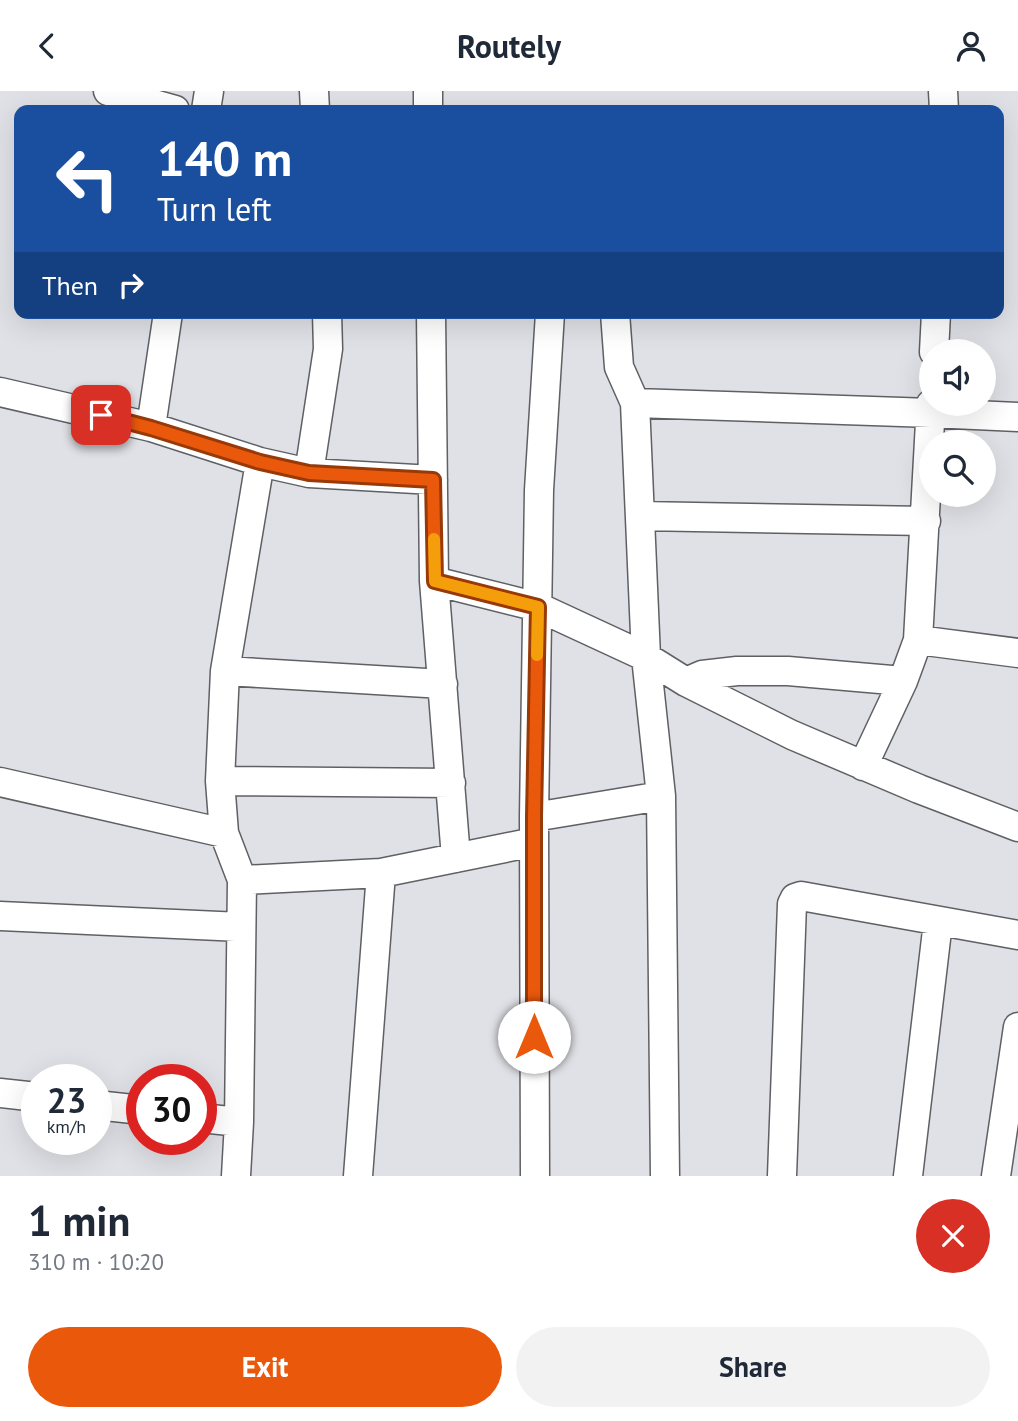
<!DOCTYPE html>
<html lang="en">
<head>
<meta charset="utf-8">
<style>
  body { margin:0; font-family:"PT Sans",sans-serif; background:#f2f2f3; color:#1f2937; height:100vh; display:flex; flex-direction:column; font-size:26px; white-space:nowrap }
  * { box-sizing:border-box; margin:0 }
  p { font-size:23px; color:#747a83 }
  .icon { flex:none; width:38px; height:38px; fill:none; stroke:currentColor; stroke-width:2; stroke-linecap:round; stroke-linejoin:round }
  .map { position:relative; height:1085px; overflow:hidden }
  .panel { display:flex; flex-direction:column; background:#fff; flex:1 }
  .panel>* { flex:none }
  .banner { position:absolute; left:14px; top:14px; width:990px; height:214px; border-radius:14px; box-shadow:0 7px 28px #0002; background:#1a4fa0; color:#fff; overflow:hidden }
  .controls { position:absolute; left:919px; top:248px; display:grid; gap:14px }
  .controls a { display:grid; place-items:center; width:77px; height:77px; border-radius:50%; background:#fff; box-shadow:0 7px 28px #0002; font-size:35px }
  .speed { position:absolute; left:21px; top:973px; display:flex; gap:14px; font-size:35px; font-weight:700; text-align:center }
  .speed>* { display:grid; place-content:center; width:91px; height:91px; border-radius:50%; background:#fff; box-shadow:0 7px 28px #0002; line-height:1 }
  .speed small { font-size:18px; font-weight:400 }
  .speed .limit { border:10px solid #d22; background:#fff; color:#111 }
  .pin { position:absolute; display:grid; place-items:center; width:60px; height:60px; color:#fff; margin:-30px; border-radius:14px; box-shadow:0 4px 10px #0006 }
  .me { position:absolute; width:77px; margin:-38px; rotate:0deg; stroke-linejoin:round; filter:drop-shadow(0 0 5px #0008) }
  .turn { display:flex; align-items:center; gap:24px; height:147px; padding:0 28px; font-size:32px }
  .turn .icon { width:91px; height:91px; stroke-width:2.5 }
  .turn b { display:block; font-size:49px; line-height:60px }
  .then { display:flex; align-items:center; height:66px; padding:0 28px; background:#0003; gap:14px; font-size:26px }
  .round { display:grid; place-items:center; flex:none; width:74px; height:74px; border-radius:37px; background:#f2f2f3 }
  .head { display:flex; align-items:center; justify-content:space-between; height:119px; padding:0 28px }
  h1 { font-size:42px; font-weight:800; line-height:52px }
  .button { display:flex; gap:14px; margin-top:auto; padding:14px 28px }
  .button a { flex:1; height:80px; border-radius:42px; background:#ea580c; color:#fff; font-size:28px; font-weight:800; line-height:80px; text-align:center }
  .button a+a { background:#f2f2f3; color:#1f2937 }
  header { display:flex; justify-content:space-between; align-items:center; height:91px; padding:0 28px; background:#fff; font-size:32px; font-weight:800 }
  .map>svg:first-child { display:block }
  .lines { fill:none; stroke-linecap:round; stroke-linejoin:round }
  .minor-casing { stroke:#5f6064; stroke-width:31 }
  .minor { stroke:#fff; stroke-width:28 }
  .route-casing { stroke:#983908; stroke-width:18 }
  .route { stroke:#ea580c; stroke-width:12 }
  .slow { stroke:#f59e0b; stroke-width:12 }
</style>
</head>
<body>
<header><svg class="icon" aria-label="back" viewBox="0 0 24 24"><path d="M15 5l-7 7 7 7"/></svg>Routely<svg class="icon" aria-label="person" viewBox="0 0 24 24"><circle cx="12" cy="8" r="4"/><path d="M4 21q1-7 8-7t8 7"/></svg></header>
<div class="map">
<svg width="1018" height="1085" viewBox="0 0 1018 1085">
  <rect width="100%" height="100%" fill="#e0e1e6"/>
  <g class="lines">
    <defs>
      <path id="minor" d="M108,0L175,19
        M314,0L315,19
        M428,0V19
        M943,0L944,19
        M206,19L209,0
        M431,222L434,490L456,767
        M615,222L619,276L635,312L646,566L661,705L665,1085
        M934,261L936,222
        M0,301L151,336L260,371L309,382L433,389
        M635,312L931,322L1018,326
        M151,336L168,222
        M309,382L328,258L327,222
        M640,425L926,430
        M434,490L538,516L646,566L686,591L792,644L919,698L1018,736
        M918,549L1018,562
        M225,580L443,593
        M686,591L702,584L737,580H788L903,590
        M863,675L903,590L918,549L931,313
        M220,690L451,692
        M0,691L224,742
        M534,726L661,705
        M242,789L224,742L220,690L225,580L260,371
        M0,825L241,836
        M0,1002L37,1006
        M96,1014L142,1019
        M201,1027L239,1031
        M236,1085L239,1031L242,789L381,782L534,751
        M358,1085L381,782
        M535,1085L534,726L539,399L550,222
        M782,1085L792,813L795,807L801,805L1018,844
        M908,1085L938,831
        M996,1085L1018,936"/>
    </defs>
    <use href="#minor" class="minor-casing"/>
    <use href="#minor" class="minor"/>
  </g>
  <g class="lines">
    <defs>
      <path id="route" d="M101,324L151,337L260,371L309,382L433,389L435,490L538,516L534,726V946"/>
    </defs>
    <use href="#route" class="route-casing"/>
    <use href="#route" class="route"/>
    <path class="slow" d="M434,448L435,490L538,516L537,564"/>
  </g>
</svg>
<div class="controls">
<a><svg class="icon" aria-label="sound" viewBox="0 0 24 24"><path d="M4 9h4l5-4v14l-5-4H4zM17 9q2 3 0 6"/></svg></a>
<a><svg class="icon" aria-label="search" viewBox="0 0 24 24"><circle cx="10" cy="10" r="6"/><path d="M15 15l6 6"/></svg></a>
</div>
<div class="speed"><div>23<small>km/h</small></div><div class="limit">30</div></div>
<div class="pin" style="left:101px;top:324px;background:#d93025"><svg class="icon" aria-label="arrive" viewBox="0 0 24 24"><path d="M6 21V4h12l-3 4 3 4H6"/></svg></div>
<svg class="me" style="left:534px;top:946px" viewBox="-20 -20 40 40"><circle r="19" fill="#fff"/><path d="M0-13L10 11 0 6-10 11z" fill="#ea580c"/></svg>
<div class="banner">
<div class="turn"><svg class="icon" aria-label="left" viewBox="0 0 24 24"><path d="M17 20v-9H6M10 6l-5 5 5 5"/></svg><div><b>140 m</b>Turn left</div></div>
<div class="then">Then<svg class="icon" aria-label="right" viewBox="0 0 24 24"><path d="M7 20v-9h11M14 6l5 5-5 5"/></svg></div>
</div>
</div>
<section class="panel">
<div class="head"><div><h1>1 min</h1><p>310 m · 10:20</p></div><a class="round" style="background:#d93025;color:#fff"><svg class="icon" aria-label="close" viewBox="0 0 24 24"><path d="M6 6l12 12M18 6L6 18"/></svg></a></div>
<div class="button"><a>Exit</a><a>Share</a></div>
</section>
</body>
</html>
